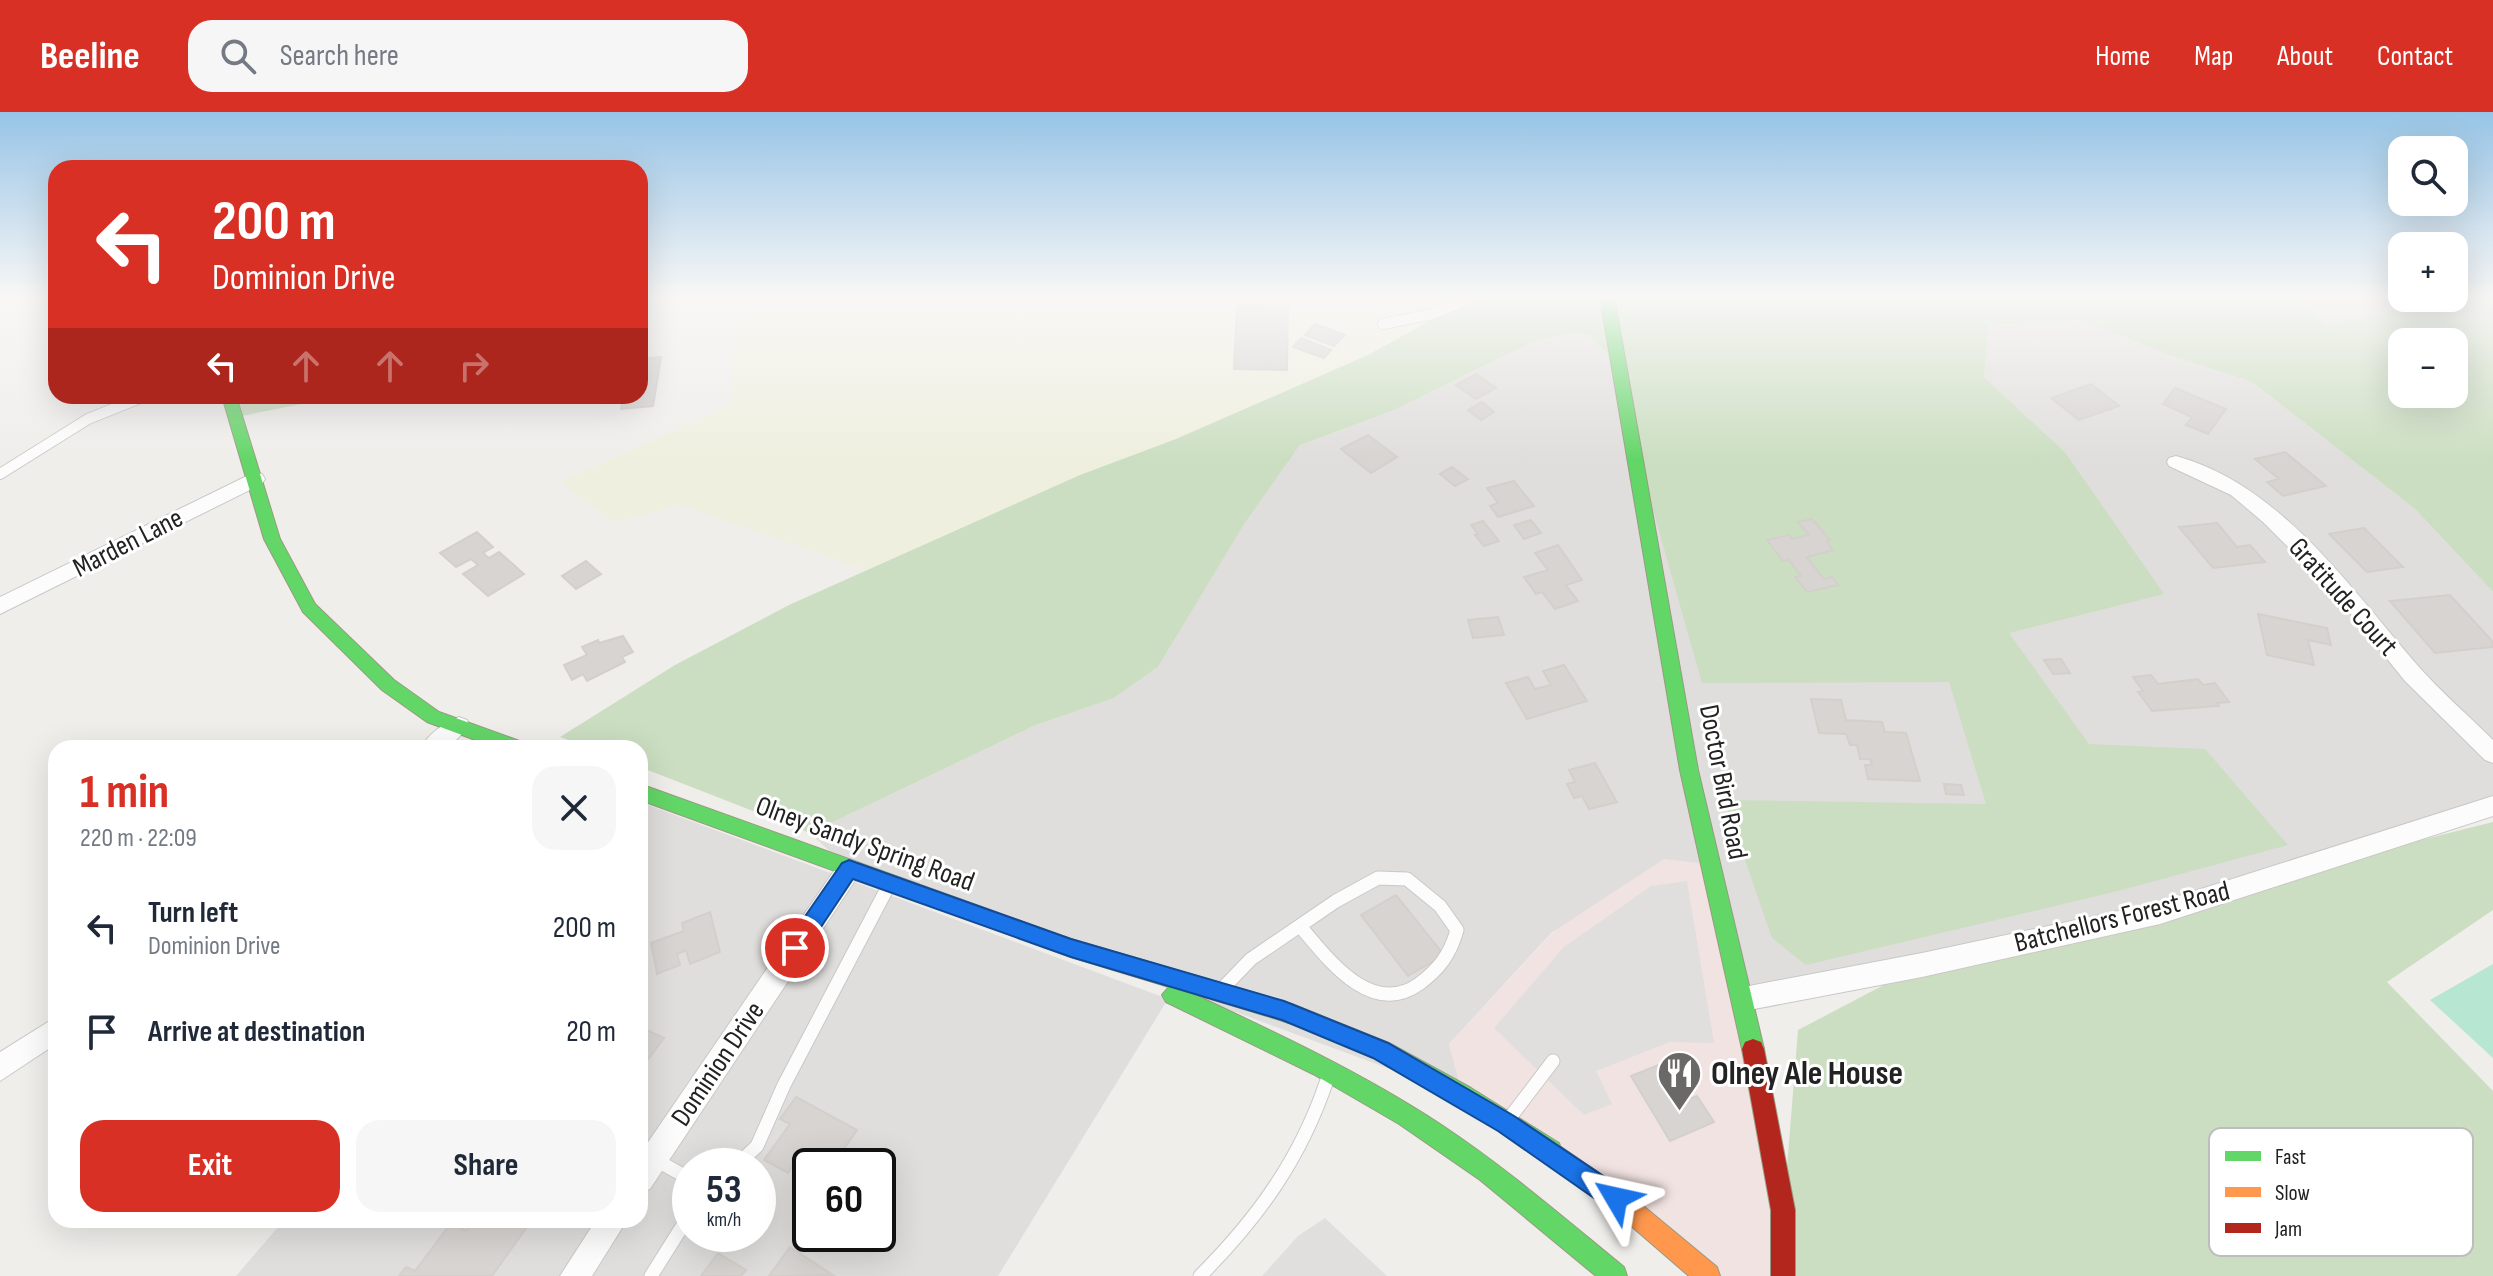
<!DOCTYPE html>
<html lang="en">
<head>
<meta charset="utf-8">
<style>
  body { margin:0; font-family:"Sofia Sans Condensed",sans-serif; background:#f6f6f7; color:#1f2937; height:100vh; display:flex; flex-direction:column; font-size:30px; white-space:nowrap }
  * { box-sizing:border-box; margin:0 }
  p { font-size:26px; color:#747a83 }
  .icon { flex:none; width:44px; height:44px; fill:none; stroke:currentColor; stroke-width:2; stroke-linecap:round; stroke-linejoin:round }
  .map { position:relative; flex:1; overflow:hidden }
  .side { position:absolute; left:48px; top:628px; width:600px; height:488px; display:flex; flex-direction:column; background:#fff; border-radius:24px; box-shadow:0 8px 32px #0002 }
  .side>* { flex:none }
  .top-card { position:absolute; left:48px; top:48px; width:600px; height:244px; border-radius:24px; box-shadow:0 8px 32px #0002; background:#d93025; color:#fff; overflow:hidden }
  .tools { position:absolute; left:2388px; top:24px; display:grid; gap:16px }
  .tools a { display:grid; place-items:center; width:80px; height:80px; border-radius:16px; background:#fff; box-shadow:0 8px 32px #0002; font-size:40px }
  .speed { position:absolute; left:672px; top:1036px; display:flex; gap:16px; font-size:40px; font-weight:700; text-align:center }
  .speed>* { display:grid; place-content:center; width:104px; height:104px; border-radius:50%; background:#fff; box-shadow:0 8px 32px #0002; line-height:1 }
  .speed small { font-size:20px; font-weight:400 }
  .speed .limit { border:4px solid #111; border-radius:12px; background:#fff; color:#111 }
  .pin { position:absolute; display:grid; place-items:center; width:68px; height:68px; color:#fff; margin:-34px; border:4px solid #fff; border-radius:50%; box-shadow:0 2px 8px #0007 }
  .me { position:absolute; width:88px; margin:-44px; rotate:306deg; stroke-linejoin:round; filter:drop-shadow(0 0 6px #0008) }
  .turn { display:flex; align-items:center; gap:28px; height:168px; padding:0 32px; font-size:36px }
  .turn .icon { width:104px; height:104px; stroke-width:2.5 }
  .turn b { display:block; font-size:56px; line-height:68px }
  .lanes { display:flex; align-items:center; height:76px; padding:0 32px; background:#0003; justify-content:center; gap:40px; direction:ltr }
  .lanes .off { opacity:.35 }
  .round { display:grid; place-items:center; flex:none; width:84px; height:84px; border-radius:24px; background:#f6f6f7 }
  .summary { display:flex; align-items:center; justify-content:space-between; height:136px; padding:0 32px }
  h1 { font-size:48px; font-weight:700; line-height:60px; color:#d93025 }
  .button { display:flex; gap:16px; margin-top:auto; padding:16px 32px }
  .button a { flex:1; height:92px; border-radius:24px; background:#d93025; color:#fff; font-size:32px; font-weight:700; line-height:92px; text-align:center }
  .button a+a { background:#f6f6f7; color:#1f2937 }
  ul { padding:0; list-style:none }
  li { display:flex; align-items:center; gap:24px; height:104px; padding:0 32px }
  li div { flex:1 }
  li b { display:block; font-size:30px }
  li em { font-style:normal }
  header { display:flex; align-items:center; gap:48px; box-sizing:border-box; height:112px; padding:0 40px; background:#d93025; color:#fff }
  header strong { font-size:38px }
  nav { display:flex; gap:44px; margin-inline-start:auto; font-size:28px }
  .search { width:560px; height:72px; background:#f6f6f7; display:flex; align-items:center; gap:20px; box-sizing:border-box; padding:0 28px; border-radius:24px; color:#747a83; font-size:30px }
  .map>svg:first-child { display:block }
  .residential { fill:#dfdedc; fill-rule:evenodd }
  .commercial { fill:#f1e3e1 }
  .farmland { fill:#efefdf }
  .forest { fill:#cbdec1; fill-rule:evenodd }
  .pitch { fill:#b7e6d2 }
  .parking { fill:#e0dfde }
  .building { fill:#d7d4d2; stroke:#d3d0cc; stroke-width:2 }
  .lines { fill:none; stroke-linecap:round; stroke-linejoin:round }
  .lane-far1-casing { stroke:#c9c8c7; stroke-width:12 }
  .lane-casing { stroke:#c9c8c7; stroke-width:15 }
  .street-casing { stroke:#c9c8c7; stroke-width:2 }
  .fast-casing { stroke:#999a82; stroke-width:2 }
  .slow-casing { stroke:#999a82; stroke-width:2 }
  .jam-casing { stroke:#999a82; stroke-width:2 }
  .lane-far1 { stroke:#fdfcfc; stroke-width:10 }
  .lane { stroke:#fdfcfc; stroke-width:13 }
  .street { fill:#fdfcfc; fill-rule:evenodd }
  .fast { fill:#63d668; fill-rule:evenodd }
  .slow { fill:#ff974d; fill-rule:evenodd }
  .jam { fill:#b3261e; fill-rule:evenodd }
  .route { fill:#1a73e8; stroke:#114b97; stroke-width:2 }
  .labels { text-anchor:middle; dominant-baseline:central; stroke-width:6; stroke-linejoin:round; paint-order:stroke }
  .street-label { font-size:28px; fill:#222; stroke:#fff }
  .near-poi-label { font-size:34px; font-weight:bold; fill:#222; stroke:#fff; text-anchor:start }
  .key { fill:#fff; stroke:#bdbdbd; stroke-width:2 }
  .key-label { font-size:22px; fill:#222 }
</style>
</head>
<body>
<header>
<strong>Beeline</strong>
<div class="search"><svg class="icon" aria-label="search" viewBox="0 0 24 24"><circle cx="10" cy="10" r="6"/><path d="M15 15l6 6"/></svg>Search here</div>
<nav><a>Home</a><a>Map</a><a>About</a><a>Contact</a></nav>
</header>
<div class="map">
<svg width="2493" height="1164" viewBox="0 0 2493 1164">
  <rect width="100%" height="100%" fill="#f0eeeb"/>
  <path class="residential" d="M2297,185H2402L2416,186L2388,200L2328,213Z
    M2083,209L2172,244L2252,270L2414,396L2493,480V694L2206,788L1744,887L1553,819L1449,932L1463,984L849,757L810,721L1036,613L1114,586L1158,555L1244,411L1300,333L1392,299L1530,231L1568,221L1587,222L1619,253L2064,339L1984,265L1989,213Z
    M640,690L1168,887L998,1164H236L284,1108H640ZM690,1054H758V1122H690ZM810,1054H878V1122H810Z"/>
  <path class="commercial" d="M1664,747L1709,752L1783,1164H1708L1463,984L1449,932L1554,819Z"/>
  <path class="farmland" d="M738,185H1473L1368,243L1176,327L1080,363L867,458L680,393L614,410L560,370L730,294Z"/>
  <path class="forest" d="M1473,185H2297L2328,213L2388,200L2416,186L2493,185V480L2414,396L2252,270L2172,244L2083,209L1989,213L1984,265L2064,339L2164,482L2009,521L2089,632L2205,637L2288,733L2118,779L1806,853L1772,826L1724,688L1986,692L1949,570L1702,571L1625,299L1619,253L1587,222L1568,221L1530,231L1392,299L1300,333L1244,412L1158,555L1114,586L1036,613L810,721L640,655V636H590L560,625L675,553L789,493L1080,363L1176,327L1368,243ZM2402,230H2454V282H2402Z
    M229,284H341L237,305Z
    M2493,710V798L2387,870L2493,979V1164H1783L1784,1093L1798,918L1922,853Z"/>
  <path class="pitch" d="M2493,852V946L2430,888Z"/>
  <path class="parking" d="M1687,769L1714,931L1670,930L1596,959L1612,992L1584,1003L1494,916L1564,835L1651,774Z
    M1325,1106L1387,1164H1262L1298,1124Z"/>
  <path class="building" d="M1237,193L1288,194L1287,258L1234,257Z
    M1315,212L1345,223L1334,234L1305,223Z
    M1301,226L1331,238L1324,246L1293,235Z
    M661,245L653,294L621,297L623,284H640V247Z
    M1476,262L1496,276L1476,287L1456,273Z
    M2091,272L2119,294L2079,308L2051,286Z
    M2175,276L2226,297L2208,322L2186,313L2192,305L2163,292Z
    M1482,290L1494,300L1481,308L1468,298Z
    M1368,323L1397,345L1371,361L1341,337Z
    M2285,340L2326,374L2283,384L2267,370L2279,367L2255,347Z
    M1452,355L1468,367L1455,374L1440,362Z
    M1514,369L1534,394L1498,405L1490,394L1498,391L1487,376Z
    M1812,407L1830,428L1826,429L1833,438L1807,445L1824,467L1832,465L1838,473L1807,480L1795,465L1801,464L1788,447L1783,449L1767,428L1789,423L1792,427L1809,423L1798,410Z
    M1531,408L1541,421L1524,427L1514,413Z
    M1483,409L1499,429L1484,434L1475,423L1478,422L1471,413Z
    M2217,411L2237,435L2250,433L2265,450L2213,456L2179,415Z
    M2364,416L2403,455L2367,460L2329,422Z
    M477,420L493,435L483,441L489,446L499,440L524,462L488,484L463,462L478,453L471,447L456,455L440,441Z
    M1558,433L1582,468L1566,473L1578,489L1555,497L1542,480L1536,482L1524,465L1548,458L1535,441Z
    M586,449L601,462L576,477L562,464Z
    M2450,483L2493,530V535L2435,541L2390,489Z
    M2258,502L2327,516L2331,533L2308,528L2314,553L2267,543Z
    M1498,505L1504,523L1473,526L1468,508Z
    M623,524L633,540L622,545L625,550L587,569L583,562L572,568L564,553L587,543L582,535L598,528L599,531Z
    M2061,547L2070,561L2053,562L2044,548Z
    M1564,553L1587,589L1527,607L1506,571L1528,565L1535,577L1551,573L1543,559Z
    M2151,563L2158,572L2198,567L2203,573L2215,571L2229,590L2217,591L2219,594L2152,599L2138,580L2143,579L2133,565Z
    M1811,587L1841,588L1846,608L1882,610L1885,620L1906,621L1920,669L1868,667L1865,653H1872L1870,647H1860L1857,633H1850L1846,622L1819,621Z
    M1595,651L1617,690L1589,697L1582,684L1574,686L1567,672L1575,670L1569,658Z
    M1944,672L1961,673L1964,683L1946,682Z
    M1396,783L1444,843L1408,864L1361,803Z
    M710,800L720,840L690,852L686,838L677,842L680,853L657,862L651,831L684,819L682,811Z
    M640,915L664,926L640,958Z
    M1661,952L1684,989L1697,984L1714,1010L1670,1029L1631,964Z
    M796,985L857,1018L839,1044L827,1037L816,1054L797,1047L788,1061L764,1048L790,1012L780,1007Z
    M475,1108H512L527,1115L492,1164H399L406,1155L415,1159L451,1111L466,1119Z
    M790,1135L833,1163L769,1164Z
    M718,1141L746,1158L741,1164H701Z"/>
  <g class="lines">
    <defs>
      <path id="lane-far1" d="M1383,212L1432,202L1474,185
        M0,362L88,307L145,284"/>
      <path id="lane" d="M1223,876L1251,847L1336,789L1378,766L1407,767L1440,794L1457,818C1450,843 1439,857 1419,872C1371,906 1328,847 1300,814
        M1512,1003L1553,949
        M654,1047L690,1067
        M736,1054L757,1034L784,973L890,771
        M651,1164L690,1102
        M1200,1164C1258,1106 1301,1046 1327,968"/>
      <path id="street" d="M2176,344C2280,372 2351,477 2418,554C2441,580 2468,603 2493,628V651L2485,648L2405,569L2334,481L2263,410L2231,383L2169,354L2167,350L2169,346Z
        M255,360L262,362L265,367L262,372L0,502V485Z
        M459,605L467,608L470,614L448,636H421C427,623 445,610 459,605Z
        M2493,684V704L2160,812L1922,865L1744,899L1735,895L1731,887L1735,879L1744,875L1922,841L2160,790Z
        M849,747L858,750L861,757L858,764L650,1077L640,1081V1042L840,750Z
        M56,905V932L0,969V940Z
        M596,1108H627L592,1164H560Z"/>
      <path id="fast" d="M1600,185H1614L1698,658L1764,937L1761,944L1753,947L1745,944L1742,937L1680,658Z
        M222,284H236L280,427L315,492L394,568L439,600L525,631L527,636H497L427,610L382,578L303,500L264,427Z
        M640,672L1071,827L1292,892L1389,931L1471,976L1559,1031L1562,1039L1559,1047L1551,1050L1543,1047C1488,1012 1433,976 1375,946C1318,917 1253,900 1191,881C1277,921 1362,961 1440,1012C1505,1055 1564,1106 1624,1155L1627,1164H1596L1480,1068L1399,1012L1313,962L1166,890L1162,883L1169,875L1071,845L640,688Z"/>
      <path id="slow" d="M1551,1028L1624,1078L1717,1155L1720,1164H1689L1608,1094L1543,1047L1540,1039L1543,1031Z"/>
      <path id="jam" d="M1753,927L1761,930L1764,937L1795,1098V1164H1771V1098L1742,937L1745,930Z"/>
    </defs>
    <use href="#lane-far1" class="lane-far1-casing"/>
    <use href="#lane" class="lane-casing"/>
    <use href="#street" class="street-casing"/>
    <use href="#fast" class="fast-casing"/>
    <use href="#slow" class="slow-casing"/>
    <use href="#jam" class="jam-casing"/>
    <use href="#lane-far1" class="lane-far1"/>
    <use href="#lane" class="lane"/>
    <use href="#street" class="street"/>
    <use href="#fast" class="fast"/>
    <use href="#slow" class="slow"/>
    <use href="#jam" class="jam"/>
  </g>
  <linearGradient id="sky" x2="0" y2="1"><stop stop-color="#97c4e6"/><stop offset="0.53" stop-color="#f8f7f6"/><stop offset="1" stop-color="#f8f7f6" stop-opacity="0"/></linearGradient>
  <rect width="2493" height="348" fill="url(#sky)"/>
  <path class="route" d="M849,748L1071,827L1284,889L1388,931L1514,1004L1624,1078L1627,1086L1624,1095L1616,1098L1607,1095L1498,1019L1373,946L1282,908L1071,845L853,767L803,842L795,845L788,842L785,836L788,829L842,751Z"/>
  <defs>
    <symbol id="restaurant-pin" viewBox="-11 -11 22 30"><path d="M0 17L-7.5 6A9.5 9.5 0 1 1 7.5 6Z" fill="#6a6968" stroke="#fff"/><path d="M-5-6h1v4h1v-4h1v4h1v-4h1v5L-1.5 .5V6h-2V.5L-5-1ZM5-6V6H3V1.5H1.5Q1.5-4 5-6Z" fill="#fff"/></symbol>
  </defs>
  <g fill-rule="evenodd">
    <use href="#restaurant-pin" x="1654" y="936" width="51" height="69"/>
  </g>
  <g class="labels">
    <g class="street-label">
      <text transform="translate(128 431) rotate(-27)">Marden Lane</text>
      <text transform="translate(2343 485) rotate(48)">Gratitude Court</text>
      <text transform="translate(1723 670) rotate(79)">Doctor Bird Road</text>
      <text transform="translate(865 732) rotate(20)">Olney Sandy Spring Road</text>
      <text transform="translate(2122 805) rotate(-14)">Batchellors Forest Road</text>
      <text transform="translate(718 952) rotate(-56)">Dominion Drive</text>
    </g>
    <g class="near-poi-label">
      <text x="1711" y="961">Olney Ale House</text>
    </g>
  </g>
  <rect x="2209" y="1016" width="264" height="128" rx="12" class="key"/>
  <rect x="2225" y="1039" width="36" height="10" fill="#63d668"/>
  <rect x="2225" y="1075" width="36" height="10" fill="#ff974d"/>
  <rect x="2225" y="1111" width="36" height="10" fill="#b3261e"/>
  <g class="key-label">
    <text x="2275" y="1052">Fast</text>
    <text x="2275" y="1088">Slow</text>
    <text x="2275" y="1124">Jam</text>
  </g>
</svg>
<div class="tools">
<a><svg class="icon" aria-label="search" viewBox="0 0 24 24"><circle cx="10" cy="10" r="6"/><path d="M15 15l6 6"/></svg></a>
<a>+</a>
<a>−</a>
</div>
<div class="speed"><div>53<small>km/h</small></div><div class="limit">60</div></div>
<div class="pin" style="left:795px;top:836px;background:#d93025"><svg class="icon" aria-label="arrive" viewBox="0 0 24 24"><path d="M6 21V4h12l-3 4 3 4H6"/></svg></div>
<svg class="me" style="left:1616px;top:1086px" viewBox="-20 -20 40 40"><path d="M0-17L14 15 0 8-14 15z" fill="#1a73e8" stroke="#fff" stroke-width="4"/></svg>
<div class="top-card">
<div class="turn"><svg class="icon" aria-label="left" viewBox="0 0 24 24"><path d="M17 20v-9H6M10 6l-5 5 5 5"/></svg><div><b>200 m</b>Dominion Drive</div></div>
<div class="lanes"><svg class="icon" aria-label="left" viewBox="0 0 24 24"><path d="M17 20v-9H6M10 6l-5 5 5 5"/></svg><svg class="icon off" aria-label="ahead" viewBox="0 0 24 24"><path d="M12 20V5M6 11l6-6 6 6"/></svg><svg class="icon off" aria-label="ahead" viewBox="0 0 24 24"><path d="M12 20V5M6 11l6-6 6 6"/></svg><svg class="icon off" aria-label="right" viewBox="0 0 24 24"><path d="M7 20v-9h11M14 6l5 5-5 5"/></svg></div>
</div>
<section class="side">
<div class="summary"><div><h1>1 min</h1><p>220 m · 22:09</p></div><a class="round"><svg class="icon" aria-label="close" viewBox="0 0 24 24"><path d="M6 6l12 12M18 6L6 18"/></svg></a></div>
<ul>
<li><svg class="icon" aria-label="left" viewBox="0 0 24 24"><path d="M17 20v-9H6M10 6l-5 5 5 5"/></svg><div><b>Turn left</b><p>Dominion Drive</p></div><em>200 m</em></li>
<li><svg class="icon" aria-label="arrive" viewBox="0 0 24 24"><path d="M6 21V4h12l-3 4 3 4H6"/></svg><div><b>Arrive at destination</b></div><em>20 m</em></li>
</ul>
<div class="button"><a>Exit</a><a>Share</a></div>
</section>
</div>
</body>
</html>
